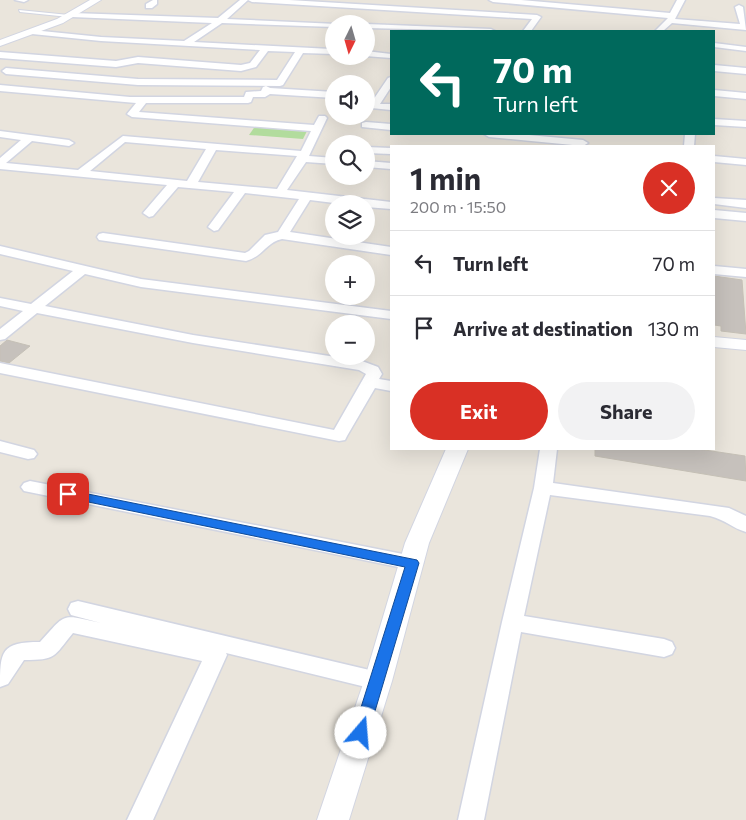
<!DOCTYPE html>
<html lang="en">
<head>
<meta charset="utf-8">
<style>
  body { margin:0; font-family:Commissioner,sans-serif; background:#f2f2f3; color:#2b2b33; height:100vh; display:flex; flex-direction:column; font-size:19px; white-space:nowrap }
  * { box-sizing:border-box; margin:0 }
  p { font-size:16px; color:#7c7c81 }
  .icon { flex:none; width:28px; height:28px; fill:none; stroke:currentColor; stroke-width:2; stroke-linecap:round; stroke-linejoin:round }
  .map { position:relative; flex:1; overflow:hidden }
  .sheet { position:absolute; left:390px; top:145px; width:325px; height:305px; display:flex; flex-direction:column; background:#fff; border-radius:0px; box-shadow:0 5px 20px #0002 }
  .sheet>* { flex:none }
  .hud { position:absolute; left:390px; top:30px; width:325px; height:105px; border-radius:0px; box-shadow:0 5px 20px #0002; background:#00695c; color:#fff; overflow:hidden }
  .needle { width:32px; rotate:185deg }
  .tools { position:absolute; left:325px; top:15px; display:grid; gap:10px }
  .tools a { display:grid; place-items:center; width:50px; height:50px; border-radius:50%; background:#fff; box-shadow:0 5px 20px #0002; font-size:25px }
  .pin { position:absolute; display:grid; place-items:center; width:42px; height:42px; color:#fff; margin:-21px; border-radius:10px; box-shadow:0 2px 8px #0006 }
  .me { position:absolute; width:55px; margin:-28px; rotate:18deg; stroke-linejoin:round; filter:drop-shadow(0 0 4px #0008) }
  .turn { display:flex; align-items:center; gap:18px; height:105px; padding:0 20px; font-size:22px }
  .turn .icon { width:65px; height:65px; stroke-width:2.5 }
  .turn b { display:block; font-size:35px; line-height:42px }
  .round { display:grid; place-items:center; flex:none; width:52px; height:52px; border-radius:26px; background:#f2f2f3 }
  .summary { display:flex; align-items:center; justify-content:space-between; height:85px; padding:0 20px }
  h1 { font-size:30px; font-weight:700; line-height:38px }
  .button { display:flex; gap:10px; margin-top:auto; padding:10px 20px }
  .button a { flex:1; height:58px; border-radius:30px; background:#d93025; color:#fff; font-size:20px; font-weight:700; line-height:58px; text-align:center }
  .button a+a { background:#f2f2f3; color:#2b2b33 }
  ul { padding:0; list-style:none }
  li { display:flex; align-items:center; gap:15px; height:65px; padding:0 20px; border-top:1px solid #e1e1e2 }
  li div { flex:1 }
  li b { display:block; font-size:19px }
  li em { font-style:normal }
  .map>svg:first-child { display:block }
  .green { fill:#b2dc9d }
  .building { fill:#c6c1bc; stroke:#c5c0b6 }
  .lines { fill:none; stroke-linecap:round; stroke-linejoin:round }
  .service-casing { stroke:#d2d5e1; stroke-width:2 }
  .minor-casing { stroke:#d2d5e1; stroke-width:3 }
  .tertiary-casing { stroke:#d2d5e1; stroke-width:2 }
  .service { fill:#fff; fill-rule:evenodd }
  .minor { fill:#fff; fill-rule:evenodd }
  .tertiary { fill:#fff; fill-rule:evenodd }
  .route { fill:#1a73e8; stroke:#114b97 }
</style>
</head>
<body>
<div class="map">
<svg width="746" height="820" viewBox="0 0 746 820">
  <rect width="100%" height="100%" fill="#eae5dc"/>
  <path class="green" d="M256,125L308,129L303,139L249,135Z"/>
  <path class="building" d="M714,276L742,280L746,334L721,331V326L714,325Z
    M7,340L30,346L9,363L0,361V346Z
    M595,449H698L745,456L746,481L595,456Z"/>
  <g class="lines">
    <defs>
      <path id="service" d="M19,10L69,15L71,16L69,17L20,12Z"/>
      <path id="minor" d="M15,0H28L24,2Z
        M153,0H157V4L152,8H146V4Z
        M240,0H248L227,19L337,24H334V27L222,23L194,42L331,49L334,50V54L303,53L283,85L280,86L138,85L6,74L2,71L6,68L138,79L277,80L295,52L268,51L256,67L241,71L138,63L116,67L0,58V52L116,61L138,57L241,65L250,63L260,50L101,41L32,34L28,32L32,30L101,37L184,41L212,23L72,17L68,15L72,13L218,18Z
        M248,0H289L537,15L541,17L531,31H523L532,19L252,2Z
        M489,0H521L670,13L677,0H685L675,19L740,24L735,7L739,5L743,7L746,30L672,23L663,31H655L668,18L493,2Z
        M366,24L491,29L495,31L366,28Z
        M714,43L746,47V51L714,47Z
        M366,51L391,54V58L365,56Z
        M714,65L746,68V74L714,71Z
        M391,77V87L380,104H391V110L371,108L369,106L388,78Z
        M0,85L130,97H244L246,92L261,91L263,87L266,86L270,88L334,92V98L270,94L265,97H253L251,102L248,103H146L139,112L314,125L319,116H325L327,118L309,156L334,158V164L306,162L287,190L391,202V209L366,207V204H342L310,200L290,232L391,247V255L282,239C265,243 264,256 246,261L99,240L97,237L99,234L103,233L245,253L249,251L265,235L278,232L299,199L245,193L218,230L214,231L208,227L234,192L178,187L153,216L149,217L143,213L167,185L0,169V158L21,140L0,137V131L69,140L74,143L69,146L32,141L6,163L78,170L123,136L301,151L311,131L132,117L127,114L136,103L0,91ZM125,142L206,149L187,181L90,171ZM216,150L297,156L277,189L198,182Z
        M714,90L746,93V99L714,96Z
        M714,119L746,121V127L714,125Z
        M366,122L391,124V130L362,127V123Z
        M484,134H518L583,140L588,143L583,146L489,137Z
        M685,134H695L694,146H684Z
        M366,147L391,148V154L366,153Z
        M714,156L746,159V165L714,162Z
        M366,161L391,163V169L366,167Z
        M714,198L746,200V208L714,204Z
        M714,210L746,213V221L714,218Z
        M0,246L141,279L391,311V319L141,287L85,274L45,306L193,335L362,361L378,367L382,374L379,379L391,381V391L375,388L347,436L345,440L339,441L0,373V363L334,430L366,374L359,370L193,343L37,313L5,339L0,340V329L23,311L0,306V298L31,304L73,271L0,254Z
        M714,266L746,269V277L714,274Z
        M0,441L34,450L37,454L34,458L28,459L0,452Z
        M540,449H557L553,483L729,508L746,516V532C732,528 726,520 710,516L550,495L524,616L664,639L672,642L675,648L672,654L664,657L521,632L484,820H458L502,622L534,488Z
        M30,481L413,556L420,558L423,563L420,568L413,570L24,491L21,487L24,483Z
        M78,601L378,672L386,675L389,681L386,687L378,690L226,653L227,655L153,820H127L202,661L73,633C53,657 57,660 24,660L8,684L0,687C0,651 1,642 40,642C67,612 61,614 101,623L71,615L68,609L71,603Z"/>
      <path id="tertiary" d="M90,0H101L63,23L0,46V40L57,19Z
        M714,337L746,340V350L714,347Z
        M446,449H468L429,543L392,681L349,820H317L364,681L405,543Z"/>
    </defs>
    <use href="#service" class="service-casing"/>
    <use href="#minor" class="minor-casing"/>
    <use href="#tertiary" class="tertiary-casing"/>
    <use href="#service" class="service"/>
    <use href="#minor" class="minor"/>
    <use href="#tertiary" class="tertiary"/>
  </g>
  <path class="route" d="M68,490L417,560L419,563L367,738L361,740L355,738L353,733L405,567L64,497L62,494Z"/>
</svg>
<div class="tools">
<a><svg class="needle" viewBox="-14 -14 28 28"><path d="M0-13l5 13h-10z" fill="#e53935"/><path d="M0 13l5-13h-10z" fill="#7c7c81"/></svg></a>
<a><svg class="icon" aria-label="sound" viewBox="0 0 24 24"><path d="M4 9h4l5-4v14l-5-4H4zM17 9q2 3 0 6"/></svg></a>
<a><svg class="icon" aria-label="search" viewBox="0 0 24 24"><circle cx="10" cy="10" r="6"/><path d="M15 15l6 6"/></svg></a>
<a><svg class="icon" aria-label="layers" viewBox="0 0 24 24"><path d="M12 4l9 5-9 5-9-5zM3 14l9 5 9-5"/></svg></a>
<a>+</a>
<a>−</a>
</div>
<div class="pin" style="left:68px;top:494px;background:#d93025"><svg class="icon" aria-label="arrive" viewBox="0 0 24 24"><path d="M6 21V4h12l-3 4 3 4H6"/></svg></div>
<svg class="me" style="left:361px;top:733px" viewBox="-20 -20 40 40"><circle r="19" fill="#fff"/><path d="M0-13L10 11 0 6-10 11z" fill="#1a73e8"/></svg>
<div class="hud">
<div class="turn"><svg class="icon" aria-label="left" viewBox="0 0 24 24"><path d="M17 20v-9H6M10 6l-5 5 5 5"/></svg><div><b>70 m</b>Turn left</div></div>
</div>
<section class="sheet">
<div class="summary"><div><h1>1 min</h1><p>200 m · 15:50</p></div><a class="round" style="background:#d93025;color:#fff"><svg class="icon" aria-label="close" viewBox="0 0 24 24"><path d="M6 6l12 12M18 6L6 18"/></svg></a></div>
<ul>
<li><svg class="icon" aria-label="left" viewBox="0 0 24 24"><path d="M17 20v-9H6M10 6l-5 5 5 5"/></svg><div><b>Turn left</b></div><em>70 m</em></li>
<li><svg class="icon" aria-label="arrive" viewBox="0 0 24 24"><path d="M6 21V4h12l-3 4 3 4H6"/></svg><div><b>Arrive at destination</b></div><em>130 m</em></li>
</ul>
<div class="button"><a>Exit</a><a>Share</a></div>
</section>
</div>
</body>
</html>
